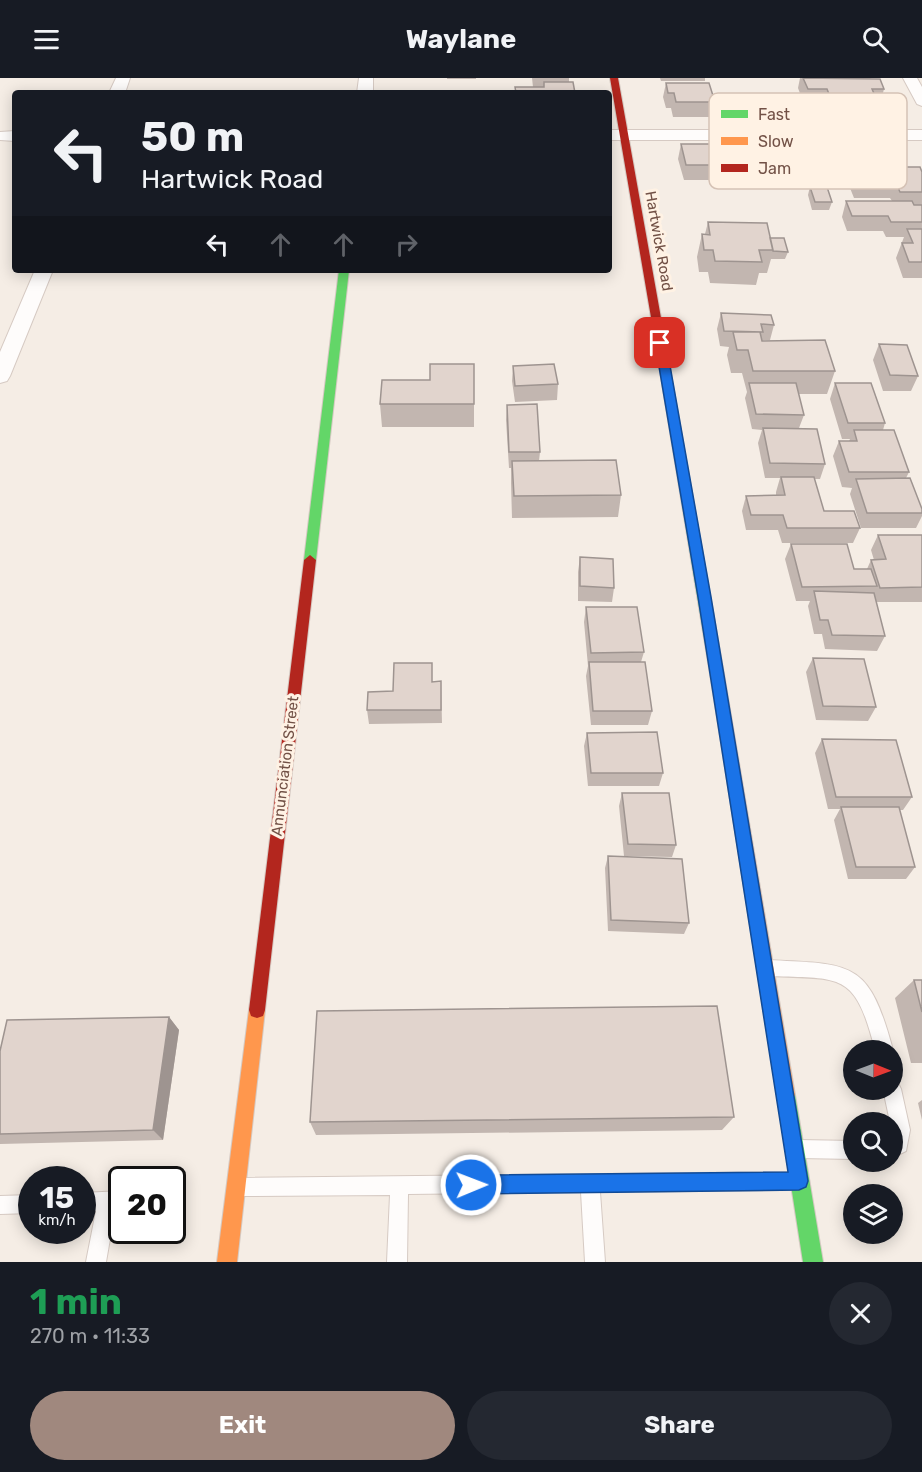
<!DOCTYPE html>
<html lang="en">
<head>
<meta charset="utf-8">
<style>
  body { margin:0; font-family:Rubik,sans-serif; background:#242831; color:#f1f3f6; height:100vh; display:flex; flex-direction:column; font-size:22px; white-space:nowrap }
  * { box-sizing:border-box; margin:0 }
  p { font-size:20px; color:#9ea1a6 }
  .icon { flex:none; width:33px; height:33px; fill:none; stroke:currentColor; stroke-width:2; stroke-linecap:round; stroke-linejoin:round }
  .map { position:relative; height:1184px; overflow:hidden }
  .panel { display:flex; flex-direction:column; background:#171b24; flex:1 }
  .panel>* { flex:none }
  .guide { position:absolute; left:12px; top:12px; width:600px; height:183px; border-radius:6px; box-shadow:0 3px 15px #0003; background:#171b24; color:#f1f3f6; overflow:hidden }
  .needle { width:39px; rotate:91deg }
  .tools { position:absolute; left:843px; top:962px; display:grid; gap:12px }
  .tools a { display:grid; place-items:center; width:60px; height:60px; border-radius:50%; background:#171b24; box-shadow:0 3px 15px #0003; font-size:30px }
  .speed { position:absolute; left:18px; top:1088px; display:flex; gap:12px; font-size:30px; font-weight:700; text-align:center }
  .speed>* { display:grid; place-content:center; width:78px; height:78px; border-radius:50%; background:#171b24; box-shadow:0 3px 15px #0003; line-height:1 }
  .speed small { font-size:15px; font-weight:400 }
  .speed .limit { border:3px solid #111; border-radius:9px; background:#fff; color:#111 }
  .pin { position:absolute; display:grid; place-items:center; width:51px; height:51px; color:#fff; margin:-26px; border-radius:12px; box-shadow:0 3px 9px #0006 }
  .me { position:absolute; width:66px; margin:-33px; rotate:89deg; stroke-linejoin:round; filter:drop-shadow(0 0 4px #0008) }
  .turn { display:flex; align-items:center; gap:21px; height:126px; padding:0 30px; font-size:27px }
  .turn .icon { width:78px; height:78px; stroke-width:2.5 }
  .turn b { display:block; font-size:42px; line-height:51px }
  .lanes { display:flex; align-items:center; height:57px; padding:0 30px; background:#0003; justify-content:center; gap:30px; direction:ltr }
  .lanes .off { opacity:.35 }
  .round { display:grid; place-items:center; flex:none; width:63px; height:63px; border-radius:32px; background:#242831 }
  .head { display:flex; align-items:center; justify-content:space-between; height:102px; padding:0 30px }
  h1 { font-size:36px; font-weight:700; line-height:45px; color:#1e9e55 }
  .cta { display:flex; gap:12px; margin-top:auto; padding:12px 30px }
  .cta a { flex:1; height:69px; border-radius:36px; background:#a0887e; color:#fff; font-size:24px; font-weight:700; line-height:69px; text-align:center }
  .cta a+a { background:#242831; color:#f1f3f6 }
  header { display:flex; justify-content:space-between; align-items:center; height:78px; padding:0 30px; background:#171b24; font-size:27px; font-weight:700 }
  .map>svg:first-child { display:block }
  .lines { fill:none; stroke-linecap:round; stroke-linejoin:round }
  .lane-casing { stroke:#d6cac3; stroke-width:2 }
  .street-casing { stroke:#d6cac3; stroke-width:2 }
  .fast-casing { stroke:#d5c9c2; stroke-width:2 }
  .slow-casing { stroke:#d5c9c2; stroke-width:2 }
  .jam-casing { stroke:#d5c9c2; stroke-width:2 }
  .lane { fill:#fefcfb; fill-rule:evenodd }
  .street { fill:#fefcfb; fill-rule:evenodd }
  .fast { fill:#63d668; fill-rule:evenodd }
  .slow { fill:#ff974d; fill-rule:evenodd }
  .jam { fill:#b3261e; fill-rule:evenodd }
  .wall { fill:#c2b6b0 }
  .shaded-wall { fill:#9e9490 }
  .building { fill:#e1d4cd; stroke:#9e9490; stroke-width:1.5 }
  .route { fill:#1a73e8; stroke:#114b97; stroke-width:1.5 }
  .labels { text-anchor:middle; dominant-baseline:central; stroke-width:6; stroke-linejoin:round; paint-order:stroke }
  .street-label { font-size:15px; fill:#725146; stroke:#fff2e4 }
  .key { fill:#fff2e4; stroke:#d5c2b5; stroke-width:1.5 }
  .key-label { font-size:16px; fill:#725146 }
</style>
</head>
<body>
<header><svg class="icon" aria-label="menu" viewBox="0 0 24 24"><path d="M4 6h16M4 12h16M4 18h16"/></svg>Waylane<svg class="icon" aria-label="search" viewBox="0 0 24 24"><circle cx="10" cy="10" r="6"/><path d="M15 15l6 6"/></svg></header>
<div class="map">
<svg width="922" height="1184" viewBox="0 0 922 1184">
  <rect width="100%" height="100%" fill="#f5ede5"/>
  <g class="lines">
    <defs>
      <path id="lane" d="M767,882C854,886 869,883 893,972H875C855,893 842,901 767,898L761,896L759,890L761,884Z
        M892,1002L898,1005L901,1011L910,1052L906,1073L892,1080V1044H890L883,1011H892Z
        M799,1062L854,1063V1081L799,1080L793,1077L790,1071L793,1065Z
        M794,1094L800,1097L803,1103L800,1109L794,1112L600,1114L605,1184H585L581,1114L408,1116L407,1184H387L390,1117L240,1118L234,1115L231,1109L234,1103L240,1100Z
        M122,1113V1131L115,1132L106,1184H86L96,1133H82V1115Z
        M32,1117V1135L0,1136V1118Z"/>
      <path id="street" d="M116,0H130L125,15H109Z
        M359,0H373V15H357Z
        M903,0H917L922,9V28L917,26Z
        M609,52H922V62H609Z
        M15,53V63L0,62V54Z
        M35,192H53L10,298L7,303L0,305V274Z"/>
      <path id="fast" d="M339,192H349L316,482L310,487L304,482Z
        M658,248L663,251L724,596L722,600H712L710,596L653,251Z
        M786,1008L792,1011L795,1017L823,1184H803L777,1017L780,1011Z"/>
      <path id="slow" d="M717,591L722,592L724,596L795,1017L792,1023L786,1026L780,1023L777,1017L710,596L712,592Z
        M257,924L263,926L265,932L237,1184H217L249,932L251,926Z"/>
      <path id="jam" d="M610,0H618L663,251L658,254L653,251Z
        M310,477L316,482L265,932L263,938L257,940L251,938L249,932L304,482Z"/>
    </defs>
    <use href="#lane" class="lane-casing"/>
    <use href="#street" class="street-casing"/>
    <use href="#fast" class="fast-casing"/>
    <use href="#slow" class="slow-casing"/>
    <use href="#jam" class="jam-casing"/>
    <use href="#lane" class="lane"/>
    <use href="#street" class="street"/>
    <use href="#fast" class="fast"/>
    <use href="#slow" class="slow"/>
    <use href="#jam" class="jam"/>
  </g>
  <path class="wall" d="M447,0H476V1H447Z
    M532,0H569V4L575,15H515V9H533Z
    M660,0H705V3H661Z
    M800,0H870L884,11L880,26H874L871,35H858L856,31H825L823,26H804L798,10Z
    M666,5L715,24L712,39H673L671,30H666L663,19Z
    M681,66L725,87L722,102H684L678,81Z
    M853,89L922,94V200H903L896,180L904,159H886L883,153H847L842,139L846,123H892L890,120H854L848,105Z
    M812,100L832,124L829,132H812L808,117Z
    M708,144L770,160L788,174L785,181H771L767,195H759L756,207L710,205L708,194H699L697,179L702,156H705Z
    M721,235L774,247L770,262H762L835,293L827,316H798L804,337L799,350L825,386L820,401H814L824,433L860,450L853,465H782L778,452H746L742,433L746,418H776V414L780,400H765L758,365L762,352L752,351L745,320L747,314L742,295H731L727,277L729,269L720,268L717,251Z
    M879,266L918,298L911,313H883L873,282Z
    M474,286V349H382L380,326L430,302Z
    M513,288L558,306L557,322L515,324L512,303Z
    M835,305L885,345L883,352L909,394L906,400L922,435V438L916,450H861L850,416L852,410L842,409L833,378L839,363H849L850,361H842L830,321Z
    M507,327L540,374L539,383L621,417L618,439L512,440L511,405V390H509L506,342Z
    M878,457H922V524H876L885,558L877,573L825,571L822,556H814L808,528L810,523H796L785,481L791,466L854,491H867L871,482H874L871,472Z
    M580,479L614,510L612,524L578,523V494Z
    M586,529L644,574L641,584L652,633L648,647H591L586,598L588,588L584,544Z
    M813,580L876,629L868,643L816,642L806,594Z
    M441,603L442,645L369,646L367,632L393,613L433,604Z
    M587,655L663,695L659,708H588L584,668Z
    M822,661L912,719L903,732H899L915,789L906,801H848L834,742L840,731H828L815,675Z
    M622,715L676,767L672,779L624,778L619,728Z
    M608,778L689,845L684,856L608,853L605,790Z
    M914,902H922V985H911L895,920Z
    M169,939L179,952L163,1062L0,1066V973Z
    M922,1022V1042L918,1025Z
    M734,1039L722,1052L316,1057L310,1044Z"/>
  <path class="shaded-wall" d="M169,939L179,952L163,1062L153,1052Z"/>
  <path class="building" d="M803,0L880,1L884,11H872L876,20H862L861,16H829L827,11H808Z
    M544,4H573L575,15H516L515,9H544Z
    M666,5H709L715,24H676L674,15H668Z
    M681,66H719L725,87H686Z
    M853,89H920L922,94V114H900L896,105H859Z
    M812,100H824L832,124H815L810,109H815Z
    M846,123H912L914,127H922V144H891L888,138H852Z
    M708,144L767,145L773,172H759L762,184L715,183L713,172H704L702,156L710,157Z
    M907,151H922V184H909L902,165H913Z
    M770,160H784L788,174L773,173Z
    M721,235L771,237L774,247L761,246L763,254L724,253Z
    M733,254H760L762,263L825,262L835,293H753L748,272H737Z
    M879,266L907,267L918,298L890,297Z
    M430,286H474V326H380L382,302H430Z
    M554,286L558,306L515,308L513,288Z
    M749,305H796L804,337L756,336Z
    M835,305H871L885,345H848Z
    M537,326L540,374H509L507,327Z
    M763,350L817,351L825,386L770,385Z
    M854,352H894L909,394H849L839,363H857Z
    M616,382L621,417L514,418L512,383Z
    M781,399H814L824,433H854L860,450H787L783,437H751L746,418L785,417Z
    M910,400L922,431V435H867L856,401Z
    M878,457H922V509L880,510L871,482L886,481Z
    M791,466H847L854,491H871L877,508L802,509Z
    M580,479L613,481L614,510L580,508Z
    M814,513L874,515L885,558L832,557L828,542H820Z
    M586,529H637L644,574L591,575Z
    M813,580L864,581L876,629L823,628Z
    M589,584H645L652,633H593Z
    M394,585H432V604L441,603V632H367L368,614L393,613Z
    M657,654L663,695H591L587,655Z
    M822,661L896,662L912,719H836Z
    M622,715H669L676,767L628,766Z
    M841,729H899L915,789H856Z
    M608,778L682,781L689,845L611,842Z
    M914,902H922V934Z
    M717,928L734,1039L310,1044L317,933Z
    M169,939L153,1052L0,1056V973L7,942Z"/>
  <path class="route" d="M660,262L666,265L711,519L808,1103L806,1109L799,1112L471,1116L464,1113L462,1107L464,1100L471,1097L788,1094L698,519L655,265Z"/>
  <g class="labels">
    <g class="street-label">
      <text transform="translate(659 163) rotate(80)">Hartwick Road</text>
      <text transform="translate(285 688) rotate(-83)">Annunciation Street</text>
    </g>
  </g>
  <rect x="709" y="15" width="198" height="96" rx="9" class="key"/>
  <rect x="721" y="32" width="27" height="8" fill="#63d668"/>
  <rect x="721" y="59" width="27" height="8" fill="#ff974d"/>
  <rect x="721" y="86" width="27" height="8" fill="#b3261e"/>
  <g class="key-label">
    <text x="758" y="42">Fast</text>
    <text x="758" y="69">Slow</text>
    <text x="758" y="96">Jam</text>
  </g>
</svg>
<div class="tools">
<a><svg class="needle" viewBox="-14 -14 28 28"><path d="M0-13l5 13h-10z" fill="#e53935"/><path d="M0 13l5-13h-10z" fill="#9ea1a6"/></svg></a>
<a><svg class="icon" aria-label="search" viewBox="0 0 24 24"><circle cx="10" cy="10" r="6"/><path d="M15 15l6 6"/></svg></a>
<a><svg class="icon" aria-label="layers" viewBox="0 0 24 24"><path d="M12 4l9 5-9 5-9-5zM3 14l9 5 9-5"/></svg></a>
</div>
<div class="speed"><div>15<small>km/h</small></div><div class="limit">20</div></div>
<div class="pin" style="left:660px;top:265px;background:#d93025"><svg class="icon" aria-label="arrive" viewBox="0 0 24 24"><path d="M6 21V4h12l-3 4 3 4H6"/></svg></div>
<svg class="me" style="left:471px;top:1107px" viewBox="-20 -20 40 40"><circle r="17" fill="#1a73e8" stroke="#fff" stroke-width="3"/><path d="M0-11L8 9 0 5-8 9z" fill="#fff"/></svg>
<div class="guide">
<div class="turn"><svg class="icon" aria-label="left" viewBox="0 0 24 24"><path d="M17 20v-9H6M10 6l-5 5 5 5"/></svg><div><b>50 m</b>Hartwick Road</div></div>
<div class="lanes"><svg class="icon" aria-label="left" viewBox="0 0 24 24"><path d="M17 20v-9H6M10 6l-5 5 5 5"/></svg><svg class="icon off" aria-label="ahead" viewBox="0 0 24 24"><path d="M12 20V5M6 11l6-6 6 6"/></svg><svg class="icon off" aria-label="ahead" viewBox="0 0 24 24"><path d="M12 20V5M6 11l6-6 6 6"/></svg><svg class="icon off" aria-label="right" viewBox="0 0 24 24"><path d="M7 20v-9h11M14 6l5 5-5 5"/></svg></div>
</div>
</div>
<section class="panel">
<div class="head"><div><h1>1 min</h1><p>270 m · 11:33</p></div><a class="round"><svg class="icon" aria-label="close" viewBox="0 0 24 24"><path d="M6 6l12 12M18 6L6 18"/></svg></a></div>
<div class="cta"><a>Exit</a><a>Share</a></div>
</section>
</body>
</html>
